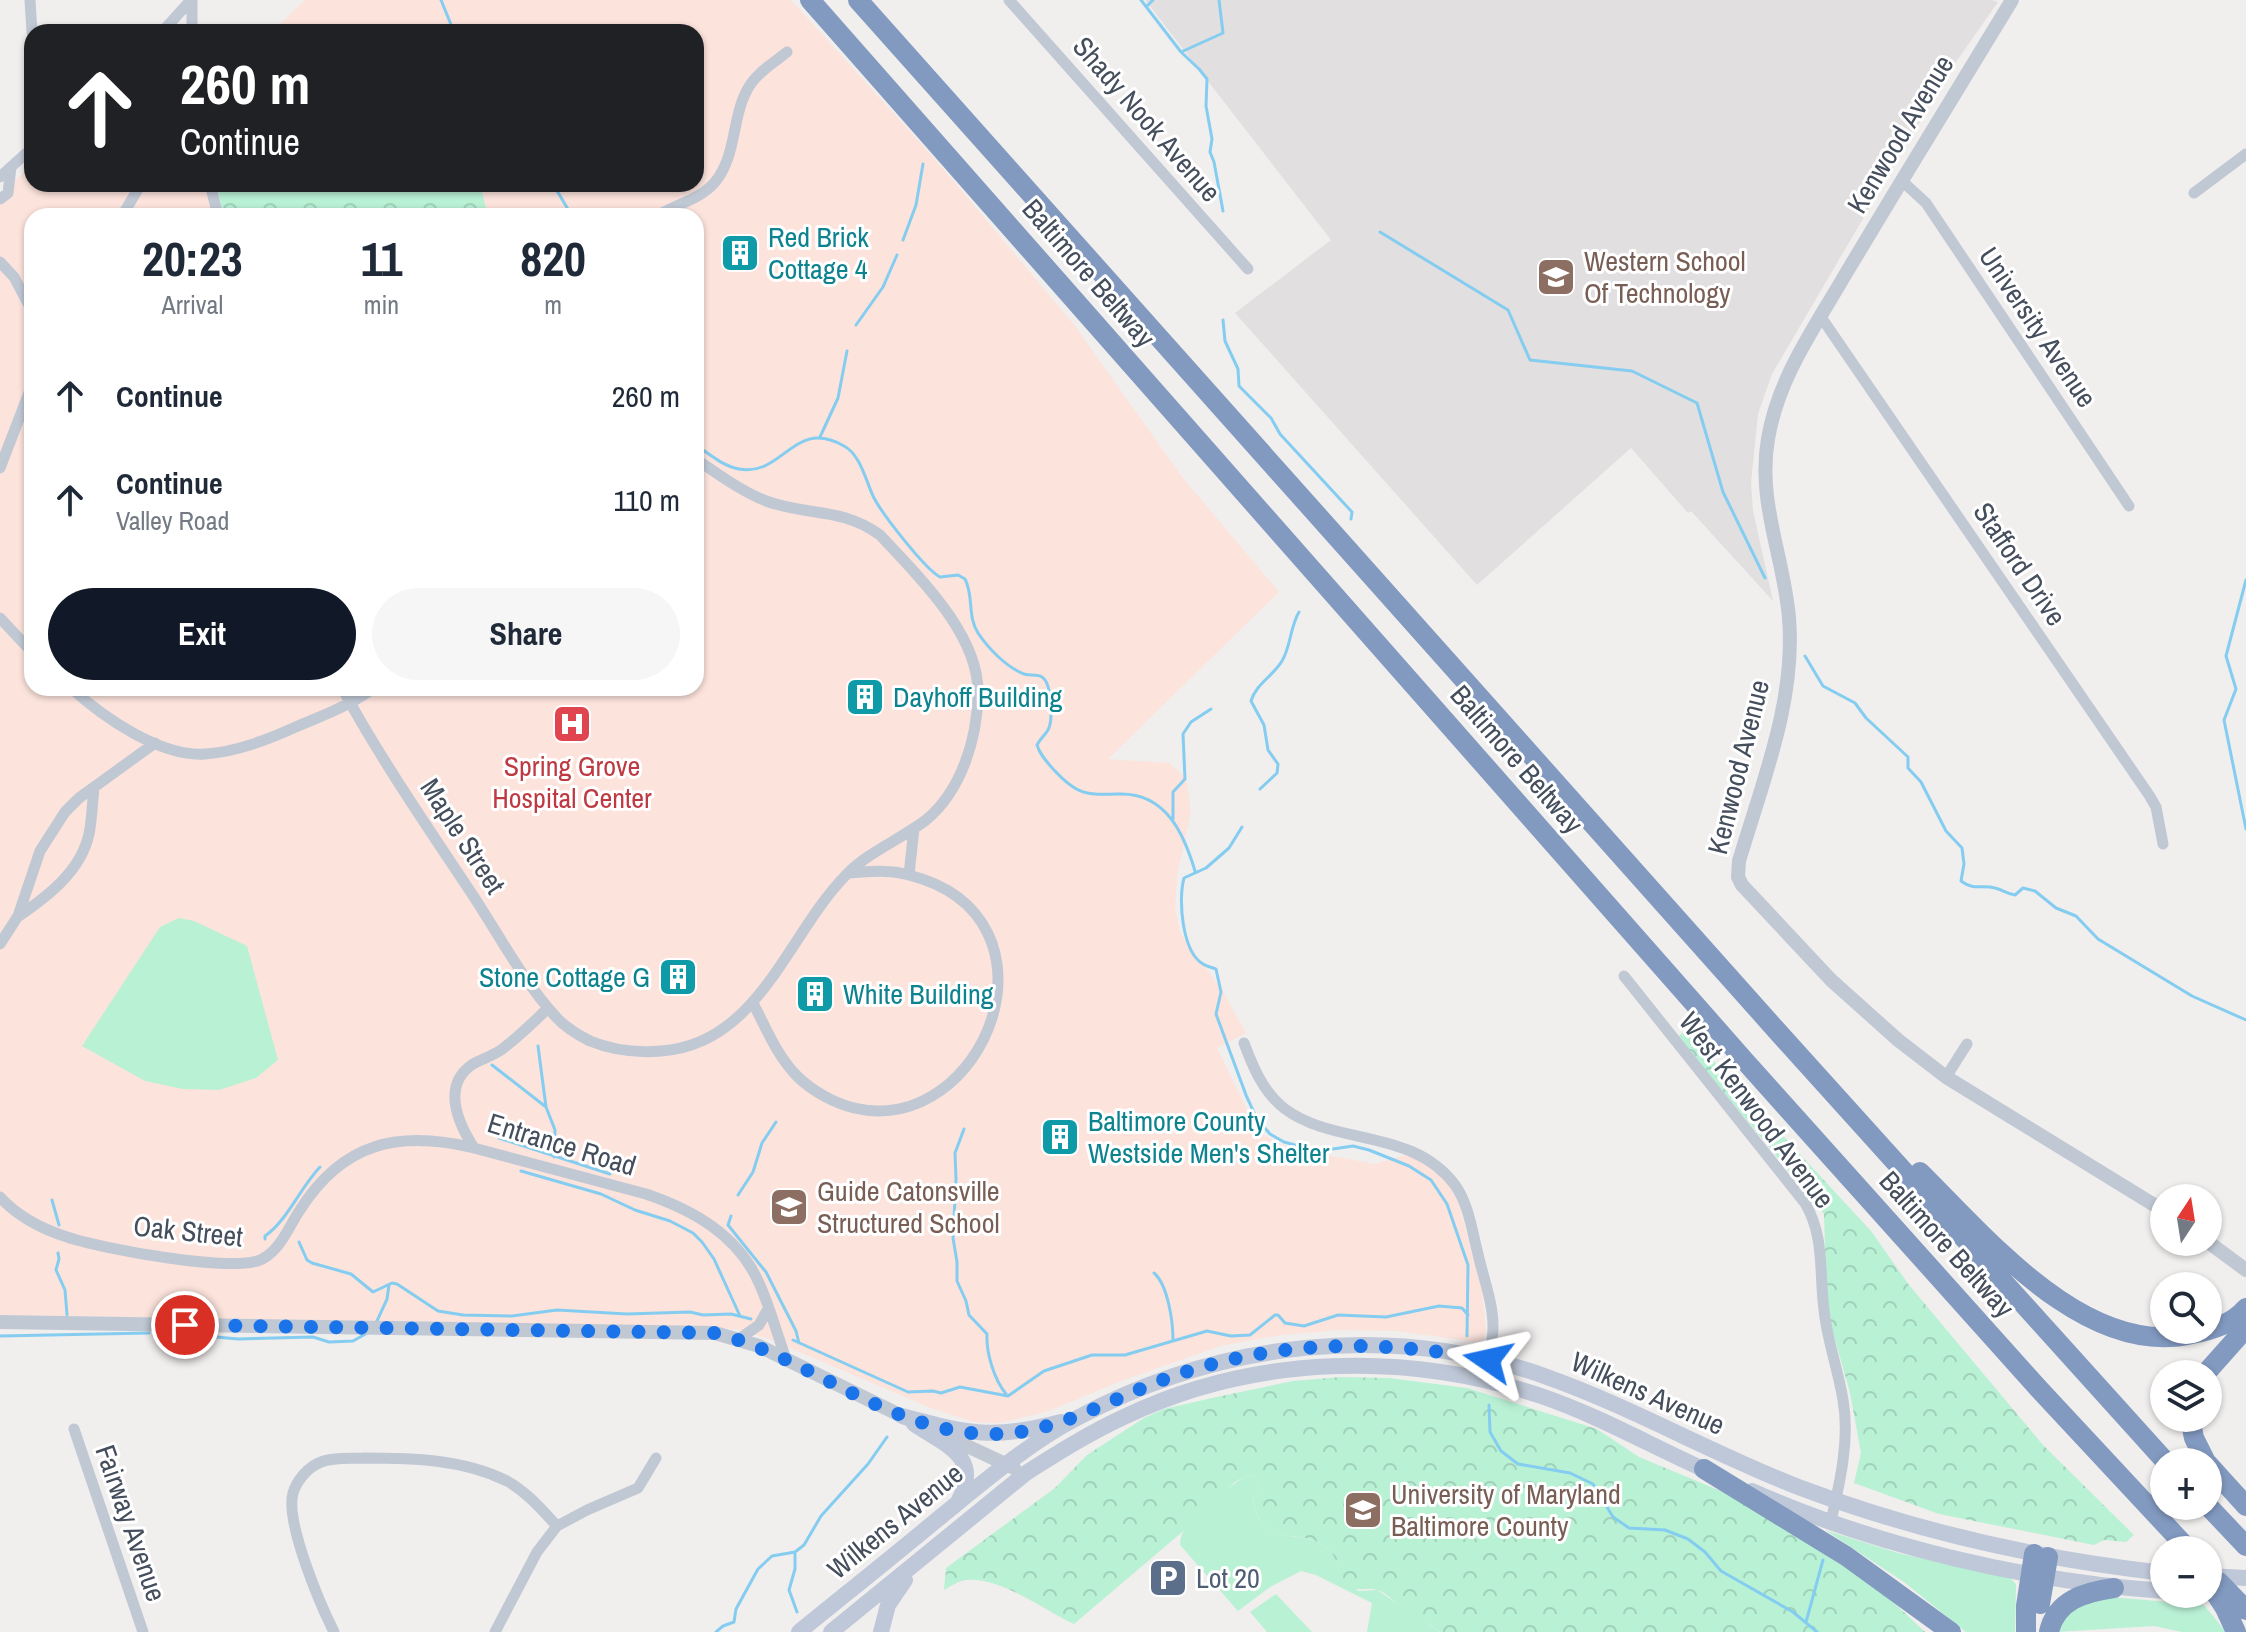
<!DOCTYPE html>
<meta charset="utf-8">
<style>
body{margin:0;font-family:"Archivo Narrow",sans-serif;background:#f6f6f7;color:#1f2937;height:100vh;display:flex;flex-direction:column;font-size:30px;white-space:nowrap}
*{box-sizing:border-box;margin:0}
p{font-size:26px;color:#747a83}
.icon{flex:none;width:44px;height:44px;fill:none;stroke:currentColor;stroke-width:2;stroke-linecap:round;stroke-linejoin:round}
.map{position:relative;flex:1;overflow:hidden}
.sheet{position:absolute;left:24px;top:208px;width:680px;height:488px;display:flex;flex-direction:column;background:#fff;border-radius:24px;box-shadow:0 2px 6px #0004}
.sheet>*{flex:none}
.banner{position:absolute;left:24px;top:24px;width:680px;height:168px;border-radius:24px;box-shadow:0 2px 6px #0004;background:#202124;color:#fff;overflow:hidden}
.needle{width:52px;rotate:12deg}
.controls{position:absolute;left:2150px;top:1184px;display:grid;gap:16px}
.controls a{display:grid;place-items:center;width:72px;height:72px;border-radius:50%;background:#fff;box-shadow:0 2px 6px #0004;font-size:40px}
.pin{position:absolute;display:grid;place-items:center;width:68px;height:68px;color:#fff;margin:-34px;border:4px solid #fff;border-radius:50%;box-shadow:0 2px 8px #0007}
.me{position:absolute;width:88px;margin:-44px;rotate:281deg;stroke-linejoin:round;filter:drop-shadow(0 0 6px #0008)}
.turn{display:flex;align-items:center;gap:28px;height:168px;padding:0 24px;font-size:36px}
.turn .icon{width:104px;height:104px;stroke-width:2.5}
.turn b{display:block;font-size:56px;line-height:68px}
.eta{display:flex;justify-content:space-evenly;align-items:center;height:136px;text-align:center}
.eta b{font-size:48px;font-weight:700;line-height:56px}
.button{display:flex;gap:16px;margin-top:auto;padding:16px 24px}
.button a{flex:1;height:92px;border-radius:48px;background:#111827;color:#fff;font-size:32px;font-weight:700;line-height:92px;text-align:center}
.button a+a{background:#f6f6f7;color:#1f2937}
ul{padding:0;list-style:none}
li{display:flex;align-items:center;gap:24px;height:104px;padding:0 24px}
li div{flex:1}
li b{display:block;font-size:30px}
li em{font-style:normal}
.map>svg:first-child{display:block}
</style>
<div class="map">
<svg width="2246" height="1632" viewBox="0 0 2246 1632">
<defs>
<pattern id="forest-crowns" width="20" height="18" patternUnits="userSpaceOnUse" patternTransform="scale(2)"><rect width="20" height="18" fill="#b9f1d5"/><path d="M2 6a3 3 0 1 1 6 0M12 15a3 3 0 1 1 6 0" fill="none" stroke="#a0d0b9"/></pattern>
</defs>
<rect width="100%" height="100%" fill="#f1eeee"/>
<path fill="#e2dfe0" d="M 1145,0 L 1992,0 L 1998,2 L 1949,72 L 1772,374 L 1758,414 L 1751,483 L 1753,511 L 1773,601 L 1691,511 L 1688,513 L 1631,448 L 1477,585 L 1235,313 L 1331,240 Z"/>
<path fill="#fce3dc" d="M 305,0 L 791,0 L 934,158 L 1075,326 L 1182,477 L 1279,592 L 1108,759 L 1169,763 L 1186,778 L 1191,811 L 1177,875 L 1175,908 L 1180,933 L 1222,990 L 1246,1033 L 1217,1048 L 1254,1124 L 1264,1135 L 1289,1148 L 1375,1164 L 1409,1154 L 1428,1165 L 1447,1183 L 1457,1200 L 1463,1220 L 1482,1291 L 1486,1330 L 1483,1340 L 1476,1342 L 1396,1331 L 1340,1330 L 1281,1335 L 1220,1346 L 1121,1381 L 1049,1411 L 999,1423 L 975,1422 L 933,1409 L 769,1339 L 741,1330 L 698,1326 L 0,1315 L 0,194 L 32,165 L 32,184 L 216,184 L 224,216 L 32,216 L 32,688 L 696,688 L 696,216 L 488,216 L 480,184 L 696,184 L 696,32 L 272,32 Z"/>
<path fill="#b9f1d5" d="M 179,918 L 194,921 L 247,946 L 278,1060 L 256,1078 L 219,1090 L 183,1089 L 145,1081 L 82,1046 L 160,927 Z
M 1247,1475 L 1257,1477 L 1259,1491 L 1252,1495 C 1260,1552 1297,1526 1326,1547 C 1336,1555 1336,1562 1341,1573 C 1344,1579 1353,1585 1358,1591 L 1377,1590 L 1440,1632 L 1367,1632 L 1372,1603 L 1316,1575 L 1301,1571 L 1270,1587 L 1238,1611 L 1180,1545 C 1180,1541 1181,1535 1183,1532 C 1190,1519 1233,1483 1247,1475 Z
M 1825,1530 L 1898,1553 L 2010,1578 L 2016,1584 L 2015,1632 L 1966,1632 L 1904,1582 Z
M 1276,1594 L 1312,1632 L 1267,1632 L 1250,1612 Z
M 2099,1596 L 2204,1605 L 2226,1632 L 2182,1632 L 2154,1626 L 2056,1632 L 2059,1619 Z"/>
<path fill="url(#forest-crowns)" d="M 216,184 L 480,184 L 488,216 L 224,216 Z
M 1685,1030 L 1871,1231 L 1909,1285 L 2043,1445 L 2134,1535 L 2126,1542 L 2104,1540 L 2094,1545 L 1939,1514 L 1854,1483 L 1861,1453 L 1850,1393 L 1827,1311 L 1824,1214 L 1678,1037 Z
M 1341,1377 L 1389,1378 L 1467,1388 L 1597,1429 L 1639,1457 L 1740,1499 L 1854,1573 L 1892,1601 L 1925,1632 L 1440,1632 C 1430,1624 1419,1619 1408,1612 C 1398,1606 1388,1593 1377,1590 C 1366,1586 1358,1594 1348,1584 C 1337,1573 1339,1557 1326,1547 C 1297,1525 1260,1553 1252,1494 L 1259,1491 L 1257,1477 L 1247,1475 L 1235,1482 L 1181,1533 L 1074,1624 C 1044,1610 1001,1577 967,1580 C 960,1580 951,1586 944,1590 L 946,1568 L 1055,1488 L 1087,1455 L 1144,1418 L 1164,1409 L 1212,1398 L 1293,1381 Z"/>
<g fill="none" stroke-linecap="round" stroke-linejoin="round">
<path stroke="#84cdf0" stroke-width="3" d="M 441,0 L 454,32
M 1141,0 L 1181,52 L 1199,69 L 1207,79 L 1206,106 L 1212,139 L 1210,152 L 1214,162 L 1223,211
M 1147,6 L 1153,0
M 1181,52 L 1223,33 L 1219,0
M 553,184 L 572,216
M 1380,232 L 1508,310 L 1530,360 L 1632,371 L 1697,403 L 1723,492 L 1765,578
M 903,240 L 916,205 L 923,164
M 1223,320 L 1225,341 L 1238,369 L 1239,386 L 1271,418 L 1280,434 L 1352,512 L 1351,519
M 856,325 L 883,287 L 897,255
M 820,437 L 838,398 L 847,351
M 696,445 C 709,454 723,466 739,469 C 784,477 793,417 844,446 C 861,455 866,482 874,498 C 883,515 925,569 940,577 L 958,575 L 965,579 C 974,596 967,616 978,633 C 988,648 1006,667 1024,674 C 1030,676 1037,674 1042,677 C 1052,683 1053,721 1048,730 C 1045,735 1040,739 1037,745 C 1040,755 1047,762 1054,770 C 1078,796 1087,795 1120,794 C 1166,793 1184,834 1195,871
M 2246,580 L 2226,656 L 2236,689 L 2224,720 L 2246,829
M 1805,656 L 1823,686 L 1855,703 L 1866,718 L 1908,757 L 1908,768 L 1921,782 L 1946,831 L 1962,848 L 1964,864 L 1961,881 C 1974,891 1982,884 1995,888 C 2003,890 2007,894 2015,895 L 2023,888 L 2035,891 L 2056,908 L 2076,916 L 2098,939 L 2192,996 L 2246,1020
M 1260,789 L 1277,773 L 1278,764 L 1268,750 L 1264,725 L 1251,701 C 1256,684 1273,676 1282,661 C 1291,646 1290,627 1299,612
M 1173,819 L 1173,792 L 1185,779 L 1183,734 L 1191,722 L 1211,709
M 1242,827 L 1229,848 L 1206,868 L 1184,878 C 1178,899 1182,952 1203,964 C 1207,967 1212,967 1216,969 L 1221,992 L 1216,1014 L 1246,1095 L 1257,1119 L 1270,1134 L 1284,1142 L 1309,1149 L 1333,1149 L 1353,1146 L 1369,1150 L 1409,1166 L 1431,1180 L 1447,1204 L 1468,1265 L 1467,1336
M 538,1046 L 546,1107 L 555,1130 L 554,1157
M 492,1065 L 546,1107
M 964,1129 L 955,1153 L 956,1179 L 953,1238 L 957,1262 L 957,1281 L 966,1301 L 969,1315 L 987,1334 C 986,1353 994,1379 1006,1394
M 499,1138 L 610,1174
M 521,1171 L 601,1194 L 635,1210 L 670,1221 L 693,1233 L 702,1242 L 714,1259 L 740,1316
M 738,1195 L 753,1172 L 762,1143 L 776,1122
M 52,1200 L 59,1225
M 731,1216 L 728,1225 L 766,1272 L 796,1331 L 799,1343
M 265,1239 L 265,1236 C 287,1221 300,1188 320,1167
M 299,1242 L 307,1260 L 312,1263 L 351,1274 L 373,1292 L 392,1283 L 397,1284 L 438,1311 L 463,1315 L 512,1316 L 557,1310 L 627,1314 L 690,1312 L 703,1315 L 731,1314 L 751,1319
M 58,1253 L 59,1259 L 56,1270 L 65,1290 L 67,1315
M 1154,1273 C 1168,1285 1173,1322 1173,1340
M 376,1323 L 387,1299 L 389,1285
M 184,1334 L 238,1339 L 313,1337 L 329,1342 L 353,1341 L 369,1332
M 0,1336 L 149,1333
M 793,1340 L 908,1392 L 933,1391 L 941,1393 L 960,1387 L 1008,1396 L 1044,1371 L 1092,1355 L 1125,1355 L 1207,1331 L 1231,1336 L 1250,1335 L 1275,1315 L 1278,1315 L 1285,1323 L 1304,1326 L 1338,1315 L 1386,1317 L 1439,1306 L 1462,1308 L 1468,1315
M 1489,1405 L 1490,1432 L 1501,1451 L 1518,1464 L 1570,1473 L 1593,1484 L 1613,1517 L 1629,1528 L 1665,1530 L 1688,1539 L 1705,1552 L 1721,1571 L 1793,1612 L 1817,1632
M 795,1554 L 795,1569 L 789,1590 L 797,1612
M 1806,1622 L 1823,1560
M 716,1632 L 723,1626 L 734,1622 L 736,1609 L 758,1569 L 772,1556 L 795,1552 L 804,1545 L 821,1516 L 868,1464 L 887,1437"/>
<path stroke="#c0c8d4" stroke-width="11" d="M 30,0 L 32,32
M 192,0 L 192,32
M 1009,0 L 1248,269
M 162,32 L 191,0
M 0,177 L 32,148
M 1901,180 L 1926,203 L 2129,506
M 210,184 L 218,216
M 2194,193 L 2246,154
M 0,199 L 8,193 L 11,167
M 122,216 L 141,184
M 657,216 C 675,204 700,200 715,182 C 738,154 731,114 750,85 C 759,71 775,62 787,52
M 0,262 L 14,277 L 32,311
M 1821,317 L 2149,795 L 2156,807 L 2163,844
M 0,468 L 32,385
M 0,618 L 32,652
M 71,688 C 103,717 160,757 205,754 C 237,752 269,739 298,726 C 325,715 350,705 374,688
M 342,688 C 381,760 429,829 474,897 C 500,937 524,982 556,1017 C 565,1027 578,1035 590,1041 C 612,1050 637,1053 661,1051 C 759,1044 787,935 846,875 C 868,852 901,839 926,820 C 961,791 977,740 978,695 C 980,635 918,576 880,535 C 842,507 806,516 766,501 C 741,491 718,474 696,459
M 909,875 L 914,828
M 19,916 C 48,896 81,871 89,834 C 92,820 92,804 94,789
M 0,944 L 18,916 L 40,851 L 65,812 L 79,798 L 155,743
M 1624,976 L 1805,1203 C 1825,1237 1819,1272 1824,1310 C 1827,1340 1838,1369 1843,1400 C 1850,1439 1840,1482 1831,1521
M 753,1003 C 766,1028 777,1056 797,1076 C 812,1091 834,1103 854,1108 C 984,1139 1073,917 909,875 C 889,869 868,872 848,873
M 548,1008 C 533,1023 518,1037 501,1050 C 492,1056 482,1059 473,1064 C 441,1085 458,1123 474,1148 L 646,1194 C 693,1210 738,1235 759,1283 C 770,1307 777,1334 786,1359
M 1244,1043 C 1253,1067 1263,1092 1285,1109 C 1335,1146 1413,1128 1455,1185 C 1469,1205 1472,1231 1478,1254 C 1483,1277 1493,1302 1493,1326 C 1493,1344 1488,1362 1484,1380
M 1946,1077 L 1967,1044
M 0,1197 C 18,1217 42,1229 67,1237 C 99,1248 240,1275 264,1258 C 282,1247 289,1226 300,1210 C 343,1142 399,1130 474,1148
M 739,1339 L 759,1325 L 768,1309
M 74,1429 L 143,1632
M 334,1632 C 320,1604 285,1522 293,1493 C 297,1480 308,1467 321,1462 C 334,1457 350,1459 364,1458 C 412,1458 463,1459 507,1481 C 527,1492 542,1510 557,1526
M 495,1632 L 537,1552 L 557,1526 L 587,1510 L 638,1488 L 656,1458"/>
<path stroke="#c0c8d4" stroke-width="14" d="M 2012,0 C 1956,92 1900,183 1845,275 C 1815,327 1778,378 1768,439 C 1757,502 1784,557 1789,618 C 1796,701 1762,783 1739,861 L 1738,877 L 1742,885 L 1831,980 L 1898,1040 L 1946,1077 L 2164,1211
M 2208,1242 L 2246,1270
M 0,1322 L 715,1333 L 759,1346 L 912,1421
M 935,1431 L 1014,1468"/>
<path stroke="#bfc8d8" stroke-width="16" d="M 902,1416 C 969,1434 993,1440 1061,1422
M 914,1424 C 945,1445 982,1456 959,1500
M 1752,1491 C 1876,1546 2028,1582 2164,1591
M 2208,1576 L 2246,1578
M 799,1632 C 847,1593 896,1554 944,1514 C 986,1480 1029,1443 1077,1418 C 1220,1341 1393,1321 1547,1377 C 1634,1408 1715,1455 1801,1488 C 1918,1532 2039,1559 2164,1573
M 831,1632 L 1026,1473 C 1059,1452 1091,1432 1126,1416 C 1254,1355 1407,1351 1541,1396 C 1600,1416 1655,1448 1712,1473
M 881,1632 L 888,1605 L 905,1580"/>
<path stroke="#8299c0" stroke-width="20" d="M 810,0 L 1744,1060 L 2039,1389 L 2189,1550
M 858,0 L 1778,1032 L 2166,1462
M 1920,1172 C 1986,1237 2086,1359 2192,1334 C 2212,1330 2232,1324 2246,1308
M 2205,1374 L 2246,1328
M 2190,1418 L 2194,1438 L 2206,1462
M 2208,1464 L 2246,1506
M 1704,1469 L 1846,1556 L 1951,1632
M 2208,1506 L 2246,1546
M 2208,1582 L 2225,1608 L 2236,1632
M 2219,1582 L 2246,1610
M 2040,1604 L 2048,1557
M 2026,1632 L 2026,1606 L 2034,1554
M 2049,1632 C 2056,1600 2085,1592 2114,1588"/>
</g>
<g fill="none" stroke-linecap="round" stroke-linejoin="round">
<path stroke="#1a73e8" stroke-width="14" stroke-dasharray="0 25.2" d="M 185,1325 L 715,1333 C 810,1357 892,1435 993,1434 C 1054,1434 1105,1402 1160,1381 C 1268,1340 1376,1338 1488,1360"/>
</g>
<defs>
<symbol id="building-square" viewBox="-11 -11 22 22"><rect x="-9" y="-9" width="18" height="18" rx="4" fill="#0f9aa8" stroke="#fff"/><path d="M-4-6H4V6H1V3H-1V6H-4ZM-2.5-4.3h1.7v1.8h-1.7ZM.8-4.3h1.7v1.8H.8ZM-2.5-1h1.7V.8h-1.7ZM.8-1h1.7V.8H.8Z" fill="#fff"/></symbol>
<symbol id="school-square" viewBox="-11 -11 22 22"><rect x="-9" y="-9" width="18" height="18" rx="4" fill="#8d6e63" stroke="#fff"/><path d="M0-5L7-2L0 1L-7-2ZM-4 1L0 2.5L4 1V4Q0 6-4 4Z" fill="#fff"/></symbol>
<symbol id="hospital-square" viewBox="-11 -11 22 22"><rect x="-9" y="-9" width="18" height="18" rx="4" fill="#e0444e" stroke="#fff"/><path d="M-5-5h3v3.5h4V-5h3V5h-3V1.5h-4V5h-3Z" fill="#fff"/></symbol>
<symbol id="university-square" viewBox="-11 -11 22 22"><rect x="-9" y="-9" width="18" height="18" rx="4" fill="#8d6e63" stroke="#fff"/><path d="M0-5L7-2L0 1L-7-2ZM-4 1L0 2.5L4 1V4Q0 6-4 4Z" fill="#fff"/></symbol>
<symbol id="parking-square" viewBox="-11 -11 22 22"><rect x="-9" y="-9" width="18" height="18" rx="4" fill="#5c6f8a" stroke="#fff"/><path d="M-3.5-5.5H1a3.5 3.5 0 0 1 0 7H-1V5.5H-3.5ZM-1-3.4V-.6H.8a1.4 1.4 0 0 0 0-2.8Z" fill="#fff"/></symbol>
</defs>
<g fill-rule="evenodd">
<use href="#building-square" x="718" y="231" width="44" height="44"/>
<use href="#school-square" x="1534" y="255" width="44" height="44"/>
<use href="#building-square" x="843" y="675" width="44" height="44"/>
<use href="#hospital-square" x="550" y="702" width="44" height="44"/>
<use href="#building-square" x="656" y="955" width="44" height="44"/>
<use href="#building-square" x="793" y="972" width="44" height="44"/>
<use href="#building-square" x="1038" y="1115" width="44" height="44"/>
<use href="#school-square" x="767" y="1185" width="44" height="44"/>
<use href="#university-square" x="1341" y="1488" width="44" height="44"/>
<use href="#parking-square" x="1146" y="1556" width="44" height="44"/>
</g>
<g text-anchor="middle" dominant-baseline="central" stroke-width="6" stroke-linejoin="round" paint-order="stroke">
<g font-size="28" fill="#454e5c" stroke="#fff">
<text transform="translate(1147 119) rotate(49)">Shady Nook Avenue</text>
<text transform="translate(1900 134) rotate(-59)">Kenwood Avenue</text>
<text transform="translate(1089 273) rotate(49)">Baltimore Beltway</text>
<text transform="translate(2038 327) rotate(56)">University Avenue</text>
<text transform="translate(2020 564) rotate(56)">Stafford Drive</text>
<text transform="translate(1517 759) rotate(49)">Baltimore Beltway</text>
<text transform="translate(1738 767) rotate(-76)">Kenwood Avenue</text>
<text transform="translate(463 836) rotate(57)">Maple Street</text>
<text transform="translate(1757 1110) rotate(53)">West Kenwood Avenue</text>
<text transform="translate(562 1144) rotate(17)">Entrance Road</text>
<text transform="translate(188 1231) rotate(6)">Oak Street</text>
<text transform="translate(1947 1244) rotate(48)">Baltimore Beltway</text>
<text transform="translate(1648 1393) rotate(24)">Wilkens Avenue</text>
<text transform="translate(895 1521) rotate(-39)">Wilkens Avenue</text>
<text transform="translate(131 1523) rotate(71)">Fairway Avenue</text>
</g>
<g font-size="28" fill="#0d838f" stroke="#fff" text-anchor="start">
<text x="768" y="237">Red Brick<tspan x="768" dy="32">Cottage 4</tspan></text>
<text x="893" y="697">Dayhoff Building</text>
<text x="650" y="977" text-anchor="end">Stone Cottage G</text>
<text x="843" y="994">White Building</text>
<text x="1088" y="1121">Baltimore County<tspan x="1088" dy="32">Westside Men's Shelter</tspan></text>
</g>
<g font-size="28" fill="#785e54" stroke="#fff" text-anchor="start">
<text x="1584" y="261">Western School<tspan x="1584" dy="32">Of Technology</tspan></text>
<text x="817" y="1191">Guide Catonsville<tspan x="817" dy="32">Structured School</tspan></text>
<text x="1391" y="1494">University of Maryland<tspan x="1391" dy="32">Baltimore County</tspan></text>
</g>
<g font-size="28" fill="#be3a42" stroke="#fff">
<text x="572" y="766">Spring Grove<tspan x="572" dy="32">Hospital Center</tspan></text>
</g>
<g font-size="28" fill="#4e5e75" stroke="#fff" text-anchor="start">
<text x="1196" y="1578">Lot 20</text>
</g>
</g>
</svg>
<div class="controls">
<a><svg class="needle" viewBox="-14 -14 28 28"><path d="M0-13l5 13h-10z" fill="#e53935"/><path d="M0 13l5-13h-10z" fill="#747a83"/></svg></a>
<a><svg class="icon" aria-label="search" viewBox="0 0 24 24"><circle cx="10" cy="10" r="6"/><path d="M15 15l6 6"/></svg></a>
<a><svg class="icon" aria-label="layers" viewBox="0 0 24 24"><path d="M12 4l9 5-9 5-9-5zM3 14l9 5 9-5"/></svg></a>
<a>+</a>
<a>−</a>
</div>
<div class="pin" style="left:185px;top:1325px;background:#d93025"><svg class="icon" aria-label="arrive" viewBox="0 0 24 24"><path d="M6 21V4h12l-3 4 3 4H6"/></svg></div>
<svg class="me" style="left:1488px;top:1360px" viewBox="-20 -20 40 40"><path d="M0-17L14 15 0 8-14 15z" fill="#1a73e8" stroke="#fff" stroke-width="4"/></svg>
<div class="banner">
<div class="turn"><svg class="icon" aria-label="ahead" viewBox="0 0 24 24"><path d="M12 20V5M6 11l6-6 6 6"/></svg><div><b>260 m</b>Continue</div></div>
</div>
<section class="sheet">
<div class="eta">
<div><b>20:23</b><p>Arrival</p></div>
<div><b>11</b><p>min</p></div>
<div><b>820</b><p>m</p></div>
</div>
<ul>
<li><svg class="icon" aria-label="ahead" viewBox="0 0 24 24"><path d="M12 20V5M6 11l6-6 6 6"/></svg><div><b>Continue</b></div><em>260 m</em></li>
<li><svg class="icon" aria-label="ahead" viewBox="0 0 24 24"><path d="M12 20V5M6 11l6-6 6 6"/></svg><div><b>Continue</b><p>Valley Road</p></div><em>110 m</em></li>
</ul>
<div class="button"><a>Exit</a><a>Share</a></div>
</section>
</div>
